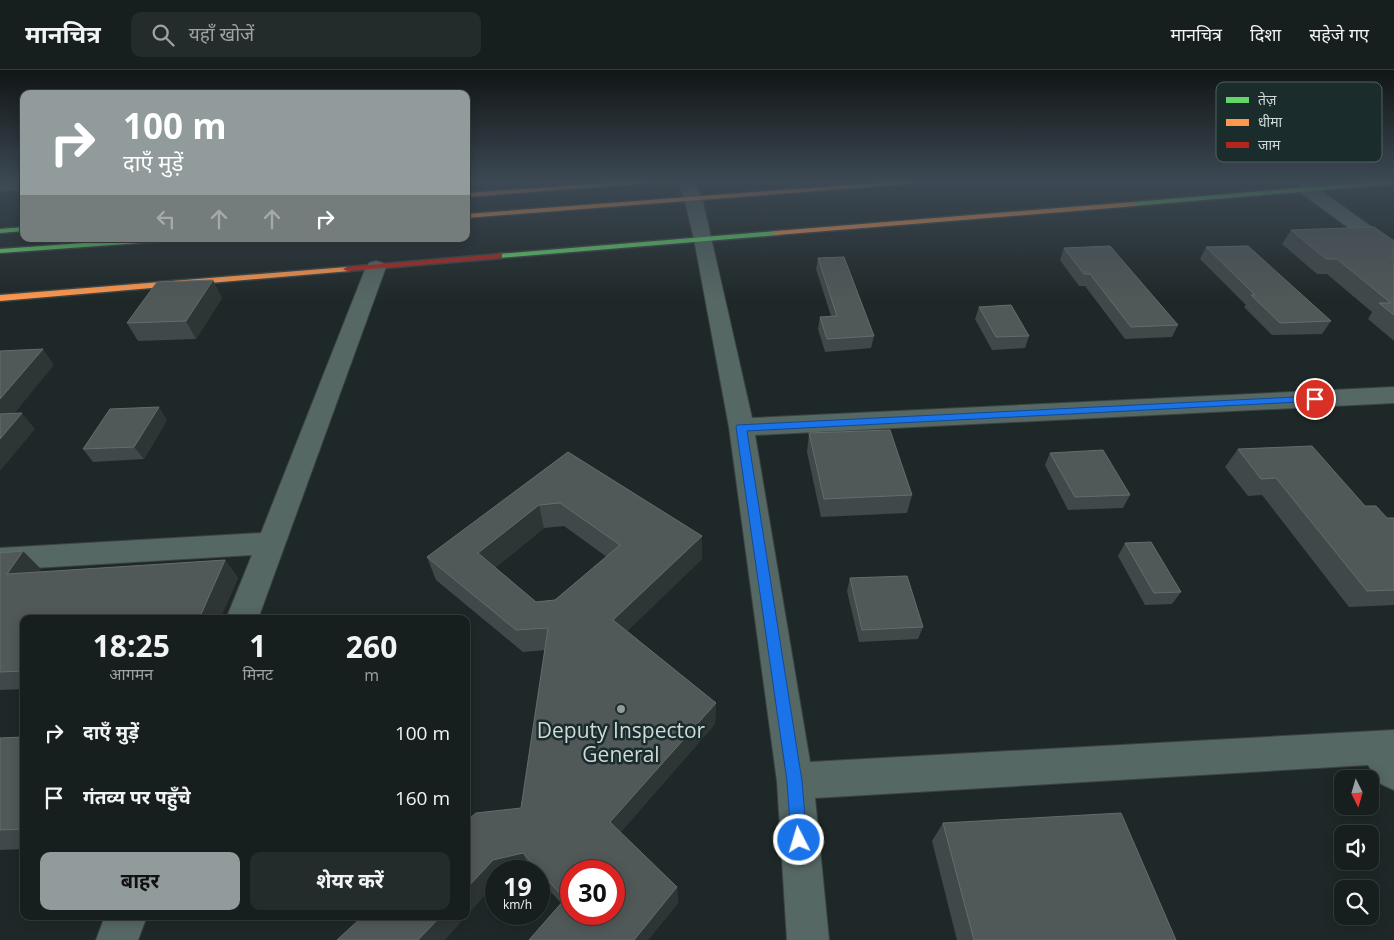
<!DOCTYPE html>
<html lang="hi">
<meta charset="utf-8">
<style>
body{margin:0;font-family:"Open Sans","Noto Sans Devanagari",sans-serif;background:#242b2b;color:#f1f3f6;height:100vh;display:flex;flex-direction:column;font-size:19px;white-space:nowrap}
*{box-sizing:border-box;margin:0}
p{font-size:16px;color:#9ea2a4}
.icon{flex:none;width:28px;height:28px;fill:none;stroke:currentColor;stroke-width:2;stroke-linecap:round;stroke-linejoin:round}
.map{position:relative;flex:1;overflow:hidden}
.sheet{position:absolute;left:20px;top:545px;width:450px;height:305px;display:flex;flex-direction:column;background:#171e1e;border-radius:10px;box-shadow:0 2px 12px #0003,0 0 0 1px #363c3c}
.sheet>*{flex:none}
.banner{position:absolute;left:20px;top:20px;width:450px;height:152px;border-radius:10px;box-shadow:0 2px 12px #0003,0 0 0 1px #363c3c;background:#919b9b;color:#fff;overflow:hidden}
.needle{width:32px;rotate:175deg}
.controls{position:absolute;left:1334px;top:700px;display:grid;gap:10px}
.controls a{display:grid;place-items:center;width:45px;height:45px;border-radius:10px;background:#171e1e;box-shadow:0 2px 12px #0003,0 0 0 1px #363c3c;font-size:25px}
.speed{position:absolute;left:485px;top:790px;display:flex;gap:10px;font-size:25px;font-weight:700;text-align:center}
.speed>*{display:grid;place-content:center;width:65px;height:65px;border-radius:50%;background:#171e1e;box-shadow:0 2px 12px #0003,0 0 0 1px #363c3c;line-height:1}
.speed small{font-size:12px;font-weight:400}
.speed .limit{border:8px solid #d22;background:#fff;color:#111}
.pin{position:absolute;display:grid;place-items:center;width:42px;height:42px;color:#fff;margin:-21px;border:2px solid #fff;border-radius:50%;box-shadow:0 1px 5px #0007}
.me{position:absolute;width:55px;margin:-28px;rotate:355deg;stroke-linejoin:round;filter:drop-shadow(0 0 4px #0008)}
.turn{display:flex;align-items:center;gap:18px;height:105px;padding:0 20px;font-size:22px}
.turn .icon{width:65px;height:65px;stroke-width:2.5}
.turn b{display:block;font-size:35px;line-height:42px}
.lanes{display:flex;align-items:center;height:48px;padding:0 20px;background:#0003;justify-content:center;gap:25px;direction:ltr}
.lanes .off{opacity:.35}
.eta{display:flex;justify-content:space-evenly;align-items:center;height:85px;text-align:center}
.eta b{font-size:30px;font-weight:700;line-height:35px}
.action{display:flex;gap:10px;margin-top:auto;padding:10px 20px}
.action a{flex:1;height:58px;border-radius:10px;background:#919b9b;color:#111;font-size:20px;font-weight:700;line-height:58px;text-align:center}
.action a+a{background:#242b2b;color:#f1f3f6}
ul{padding:0;list-style:none}
li{display:flex;align-items:center;gap:15px;height:65px;padding:0 20px}
li div{flex:1}
li b{display:block;font-size:19px}
li em{font-style:normal}
header{display:flex;align-items:center;gap:30px;box-sizing:border-box;height:70px;padding:0 25px;background:#171e1e;border-bottom:1px solid #363c3c}
header strong{font-size:24px}
nav{display:flex;gap:28px;margin-inline-start:auto;font-size:18px}
.search{width:350px;height:45px;background:#242b2b;display:flex;align-items:center;gap:12px;box-sizing:border-box;padding:0 18px;border-radius:10px;color:#9ea2a4;font-size:19px}
.map>svg:first-child{display:block}
</style>
<header>
<strong>मानचित्र</strong>
<div class="search"><svg class="icon" aria-label="search" viewBox="0 0 24 24"><circle cx="10" cy="10" r="6"/><path d="M15 15l6 6"/></svg>यहाँ खोजें</div>
<nav><a>मानचित्र</a><a>दिशा</a><a>सहेजे गए</a></nav>
</header>
<div class="map">
<svg width="1394" height="870" viewBox="0 0 1394 870">
<rect width="100%" height="100%" fill="#1f2828"/>
<g fill="none" stroke-linecap="round" stroke-linejoin="round">
<defs>
<path id="street" d="M 24,110 L 24,120 L 0,121 L 0,111 Z
M 678,110 L 694,110 L 702,128 L 752,348 L 1394,317 L 1394,333 L 755,365 L 810,692 L 1394,660 L 1394,720 L 1381,714 L 1368,695 L 815,728 L 829,870 L 787,870 L 777,711 L 729,357 L 694,169 L 684,128 Z
M 1307,114 L 1313,115 L 1394,173 L 1394,188 L 1387,186 L 1301,123 L 1299,119 L 1301,115 Z
M 376,191 L 383,193 L 386,197 L 258,549 L 226,549 L 252,485 L 0,500 L 0,478 L 261,463 L 366,197 L 369,193 Z
M 105,846 L 147,846 L 138,870 L 96,870 Z"/>
<path id="fast" d="M 1394,110 L 1394,114 L 1133,136 L 1129,134 L 1133,132 Z
M 24,157 L 24,161 L 0,163 L 0,159 Z
M 776,161 L 779,161 L 779,165 L 499,188 L 495,186 L 499,184 Z
M 139,169 L 172,169 L 168,171 L 0,183 L 0,179 Z"/>
<path id="slow" d="M 643,110 L 668,110 L 665,112 L 466,127 L 466,123 Z
M 911,110 L 936,110 L 933,112 L 466,148 L 466,144 Z
M 1133,132 L 1137,134 L 1136,136 L 776,165 L 772,163 L 776,161 Z
M 347,197 L 350,197 L 350,201 L 0,231 L 0,225 Z"/>
<path id="jam" d="M 499,184 L 502,184 L 502,188 L 347,201 L 343,199 L 347,197 Z"/>
</defs>
<use href="#street" stroke="#3c4343" stroke-width="2"/>
<use href="#fast" stroke="#3c4343" stroke-width="3"/>
<use href="#slow" stroke="#3c4343" stroke-width="3"/>
<use href="#jam" stroke="#3c4343" stroke-width="3"/>
<use href="#street" fill="#566864" fill-rule="evenodd"/>
<use href="#fast" fill="#63d668" fill-rule="evenodd"/>
<use href="#slow" fill="#ff974d" fill-rule="evenodd"/>
<use href="#jam" fill="#b3261e" fill-rule="evenodd"/>
</g>
<path fill="#414849" fill-rule="evenodd" d="M 1291,160 L 1393,170 L 1394,169 L 1394,271 L 1368,249 L 1372,242 L 1327,204 L 1317,204 L 1282,174 Z
M 1206,177 L 1331,251 L 1322,264 L 1272,265 L 1244,237 L 1246,235 L 1200,189 Z
M 1064,178 L 1178,255 L 1172,267 L 1125,269 L 1085,216 L 1079,216 L 1060,190 Z
M 818,188 L 874,266 L 871,278 L 825,282 L 818,259 L 820,247 L 831,246 L 816,199 Z
M 222,228 L 196,269 L 138,271 L 127,253 Z
M 979,237 L 1029,266 L 1025,278 L 992,280 L 975,249 Z
M 167,350 L 144,389 L 93,392 L 83,379 Z
M 809,363 L 912,425 L 907,443 L 821,447 L 807,382 Z
M 1238,379 L 1365,436 L 1387,448 L 1394,448 L 1394,535 L 1349,537 L 1262,425 L 1248,426 L 1225,397 Z
M 568,382 L 702,466 L 702,489 L 627,561 L 716,633 L 715,654 L 620,763 L 677,817 L 678,833 L 648,870 L 529,870 L 561,833 L 539,809 L 539,801 L 532,801 L 531,800 L 496,801 L 521,738 L 545,580 L 523,582 L 436,510 L 427,487 ZM 564,456 L 607,487 L 555,530 L 536,532 L 495,498 L 544,458 Z
M 1050,383 L 1130,425 L 1123,438 L 1068,440 L 1045,395 Z
M 1125,473 L 1181,522 L 1172,534 L 1145,535 L 1118,486 Z
M 0,483 L 41,499 L 39,502 L 225,490 L 238,508 L 220,549 L 24,549 L 24,619 L 0,620 Z
M 850,508 L 923,557 L 918,569 L 859,572 L 847,521 Z
M 24,667 L 24,779 L 0,780 L 0,668 Z
M 943,753 L 1176,870 L 957,870 L 932,771 Z"/>
<path fill="#2d3535" d="M 213,210 L 222,228 L 196,269 L 186,251 Z
M 43,279 L 54,295 L 1,360 L 0,359 L 0,329 Z
M 159,337 L 167,350 L 144,389 L 134,377 Z
M 22,343 L 35,359 L 0,401 L 0,369 Z
M 539,435 L 544,458 L 485,506 L 478,483 Z
M 702,466 L 702,489 L 616,572 L 613,550 Z
M 23,481 L 41,499 L 26,522 L 7,504 Z
M 225,490 L 238,508 L 220,549 L 199,549 Z
M 716,633 L 715,654 L 614,770 L 610,752 Z
M 523,783 L 531,800 L 525,801 L 496,801 L 496,813 L 445,870 L 418,870 L 441,846 L 466,846 L 466,819 L 493,790 Z
M 677,817 L 678,833 L 648,870 L 634,870 Z"/>
<path fill="#505858" stroke="#646c6c" fill-rule="evenodd" d="M 1374,157 L 1394,171 L 1394,186 L 1391,186 L 1394,189 L 1394,245 L 1379,233 L 1391,233 L 1337,189 L 1326,189 L 1291,160 Z
M 1110,176 L 1178,255 L 1131,257 L 1090,204 L 1084,204 L 1064,178 Z
M 1248,176 L 1331,251 L 1280,253 L 1251,225 L 1255,225 L 1206,177 Z
M 844,187 L 874,266 L 827,269 L 820,247 L 837,246 L 818,188 Z
M 213,210 L 186,251 L 127,253 L 157,212 Z
M 1011,235 L 1029,266 L 996,267 L 979,237 Z
M 43,279 L 0,329 L 0,281 Z
M 159,337 L 134,377 L 83,379 L 110,339 Z
M 22,343 L 0,369 L 0,344 Z
M 890,360 L 912,425 L 824,429 L 809,363 Z
M 1312,376 L 1365,436 L 1376,436 L 1387,448 L 1394,448 L 1394,520 L 1367,521 L 1276,408 L 1261,409 L 1238,379 Z
M 1103,380 L 1130,425 L 1075,427 L 1050,383 Z
M 568,382 L 702,466 L 613,550 L 716,633 L 610,752 L 677,817 L 634,870 L 529,870 L 565,829 L 523,783 L 493,790 L 466,819 L 466,751 L 476,743 L 521,738 L 548,558 L 516,560 L 427,487 ZM 560,433 L 620,475 L 555,530 L 536,532 L 478,483 L 539,435 ZM 571,801 L 614,801 L 614,844 L 571,844 Z
M 1151,472 L 1181,522 L 1154,523 L 1125,473 Z
M 23,481 L 7,504 L 225,490 L 199,549 L 24,549 L 24,601 L 0,602 L 0,483 Z
M 907,506 L 923,557 L 862,560 L 850,508 Z
M 24,667 L 24,759 L 0,760 L 0,668 Z
M 1121,743 L 1176,870 L 974,870 L 943,753 Z
M 363,846 L 441,846 L 418,870 L 337,870 Z"/>
<linearGradient id="sky" x2="0" y2="1"><stop stop-color="#111616"/><stop offset="0.48" stop-color="#3c4853"/><stop offset="1" stop-color="#3c4853" stop-opacity="0"/></linearGradient>
<rect width="1394" height="231" fill="url(#sky)"/>
<path fill="#1a73e8" stroke="#114b97" d="M 1315,326 L 1318,327 L 1318,331 L 747,361 L 802,711 L 807,770 L 805,776 L 799,778 L 794,776 L 791,770 L 787,711 L 736,357 L 737,355 Z"/>
<circle fill="#919b9b" stroke="#1b2c2c" stroke-width="2" cx="621" cy="639" r="5"/>
<g text-anchor="middle" dominant-baseline="central" stroke-width="5" stroke-linejoin="round" paint-order="stroke">
<g font-size="21" fill="#ced9d9" stroke="#1b2c2c">
<text x="621" y="660">Deputy Inspector<tspan x="621" dy="24">General</tspan></text>
</g>
</g>
<rect x="1216" y="12" width="166" height="80" rx="8" fill="#1b2c2c" stroke="#516060" stroke-width="1"/>
<rect x="1226" y="27" width="23" height="6" fill="#63d668"/>
<rect x="1226" y="49" width="23" height="7" fill="#ff974d"/>
<rect x="1226" y="72" width="23" height="6" fill="#b3261e"/>
<g font-size="14" fill="#ced9d9">
<text x="1258" y="35">तेज़</text>
<text x="1258" y="57">धीमा</text>
<text x="1258" y="80">जाम</text>
</g>
</svg>
<div class="controls">
<a><svg class="needle" viewBox="-14 -14 28 28"><path d="M0-13l5 13h-10z" fill="#e53935"/><path d="M0 13l5-13h-10z" fill="#9ea2a4"/></svg></a>
<a><svg class="icon" aria-label="sound" viewBox="0 0 24 24"><path d="M4 9h4l5-4v14l-5-4H4zM17 9q2 3 0 6"/></svg></a>
<a><svg class="icon" aria-label="search" viewBox="0 0 24 24"><circle cx="10" cy="10" r="6"/><path d="M15 15l6 6"/></svg></a>
</div>
<div class="speed"><div>19<small>km/h</small></div><div class="limit">30</div></div>
<div class="pin" style="left:1315px;top:329px;background:#d93025"><svg class="icon" aria-label="arrive" viewBox="0 0 24 24"><path d="M6 21V4h12l-3 4 3 4H6"/></svg></div>
<svg class="me" style="left:799px;top:770px" viewBox="-20 -20 40 40"><circle r="17" fill="#1a73e8" stroke="#fff" stroke-width="3"/><path d="M0-11L8 9 0 5-8 9z" fill="#fff"/></svg>
<div class="banner">
<div class="turn"><svg class="icon" aria-label="right" viewBox="0 0 24 24"><path d="M7 20v-9h11M14 6l5 5-5 5"/></svg><div><b>100 m</b>दाएँ मुड़ें</div></div>
<div class="lanes"><svg class="icon off" aria-label="left" viewBox="0 0 24 24"><path d="M17 20v-9H6M10 6l-5 5 5 5"/></svg><svg class="icon off" aria-label="ahead" viewBox="0 0 24 24"><path d="M12 20V5M6 11l6-6 6 6"/></svg><svg class="icon off" aria-label="ahead" viewBox="0 0 24 24"><path d="M12 20V5M6 11l6-6 6 6"/></svg><svg class="icon" aria-label="right" viewBox="0 0 24 24"><path d="M7 20v-9h11M14 6l5 5-5 5"/></svg></div>
</div>
<section class="sheet">
<div class="eta">
<div><b>18:25</b><p>आगमन</p></div>
<div><b>1</b><p>मिनट</p></div>
<div><b>260</b><p>m</p></div>
</div>
<ul>
<li><svg class="icon" aria-label="right" viewBox="0 0 24 24"><path d="M7 20v-9h11M14 6l5 5-5 5"/></svg><div><b>दाएँ मुड़ें</b></div><em>100 m</em></li>
<li><svg class="icon" aria-label="arrive" viewBox="0 0 24 24"><path d="M6 21V4h12l-3 4 3 4H6"/></svg><div><b>गंतव्य पर पहुँचे</b></div><em>160 m</em></li>
</ul>
<div class="action"><a>बाहर</a><a>शेयर करें</a></div>
</section>
</div>
